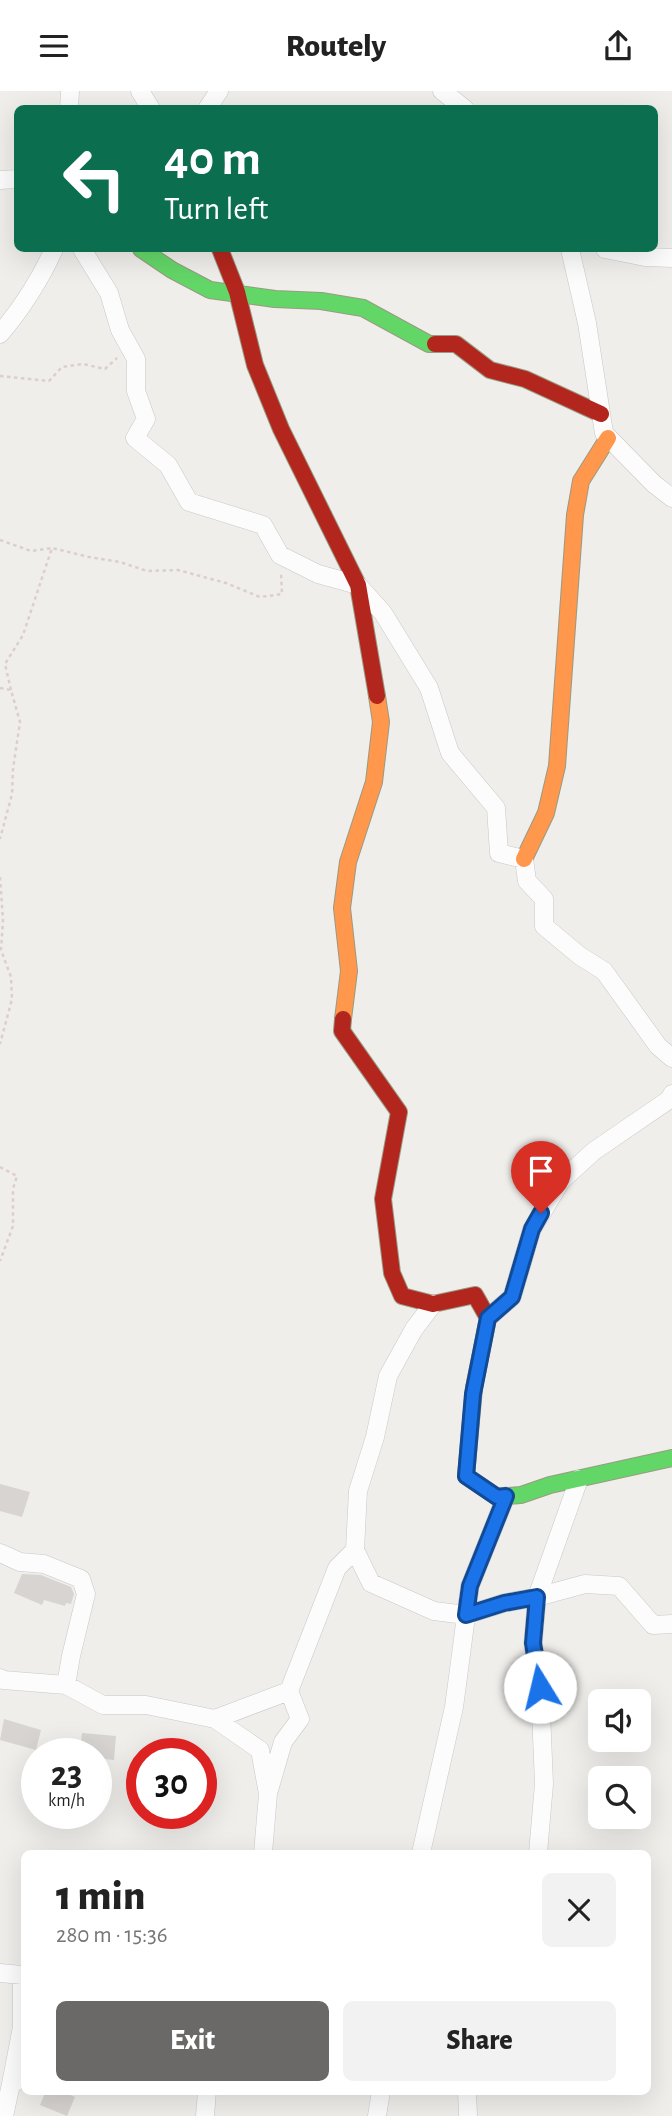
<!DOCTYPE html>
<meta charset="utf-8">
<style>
body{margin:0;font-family:"Alegreya Sans",sans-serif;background:#f2f2f2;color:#222;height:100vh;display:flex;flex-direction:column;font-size:26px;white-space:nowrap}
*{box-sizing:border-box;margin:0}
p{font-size:23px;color:#767676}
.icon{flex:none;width:38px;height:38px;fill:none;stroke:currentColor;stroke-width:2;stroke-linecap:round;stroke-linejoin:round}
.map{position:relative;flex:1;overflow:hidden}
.drawer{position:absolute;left:21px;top:1759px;width:630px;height:245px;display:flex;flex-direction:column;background:#fff;border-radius:10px;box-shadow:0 7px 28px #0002}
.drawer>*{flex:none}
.hud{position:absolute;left:14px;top:14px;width:644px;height:147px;border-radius:10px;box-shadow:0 7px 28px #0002;background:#0b6e4f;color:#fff;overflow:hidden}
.fabs{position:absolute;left:588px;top:1598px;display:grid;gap:14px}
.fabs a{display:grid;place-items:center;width:63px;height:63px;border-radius:10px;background:#fff;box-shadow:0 7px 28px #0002;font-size:35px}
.speed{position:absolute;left:21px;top:1647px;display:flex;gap:14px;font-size:35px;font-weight:700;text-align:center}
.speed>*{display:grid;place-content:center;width:91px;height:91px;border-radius:50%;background:#fff;box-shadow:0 7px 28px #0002;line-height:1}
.speed small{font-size:18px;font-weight:400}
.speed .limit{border:10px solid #d22;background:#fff;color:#111}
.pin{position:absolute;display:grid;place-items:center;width:60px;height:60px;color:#fff;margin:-72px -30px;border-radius:50% 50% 50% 0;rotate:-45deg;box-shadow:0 0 7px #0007}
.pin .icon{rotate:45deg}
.me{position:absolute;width:77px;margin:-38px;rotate:351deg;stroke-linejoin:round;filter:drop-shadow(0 0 5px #0008)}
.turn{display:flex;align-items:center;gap:24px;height:147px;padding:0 35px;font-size:32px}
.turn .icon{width:91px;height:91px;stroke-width:2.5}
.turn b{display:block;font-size:49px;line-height:60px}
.round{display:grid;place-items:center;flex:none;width:74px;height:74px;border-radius:10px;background:#f2f2f2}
.overview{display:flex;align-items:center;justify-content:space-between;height:119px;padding:0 35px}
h1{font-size:42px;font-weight:800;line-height:52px}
.primary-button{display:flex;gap:14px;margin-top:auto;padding:14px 35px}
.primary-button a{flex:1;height:80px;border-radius:10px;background:#6a6968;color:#fff;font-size:28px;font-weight:800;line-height:80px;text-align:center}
.primary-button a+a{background:#f2f2f2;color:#222}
header{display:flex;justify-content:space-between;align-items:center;height:91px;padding:0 35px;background:#fff;font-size:32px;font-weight:800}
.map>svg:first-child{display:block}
</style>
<header><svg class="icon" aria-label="menu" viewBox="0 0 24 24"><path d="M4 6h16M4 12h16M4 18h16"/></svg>Routely<svg class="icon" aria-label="share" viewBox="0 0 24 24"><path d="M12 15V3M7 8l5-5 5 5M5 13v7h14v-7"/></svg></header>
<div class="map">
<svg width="672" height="2025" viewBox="0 0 672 2025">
<rect width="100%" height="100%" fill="#f0eeeb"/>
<path fill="#d7d4d2" d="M 0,1393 L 30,1401 L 22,1426 L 0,1420 Z
M 22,1483 L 41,1484 L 71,1496 L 74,1503 L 71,1513 L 66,1512 L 65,1515 L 44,1509 L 42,1514 L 14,1502 Z
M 4,1628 L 41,1639 L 36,1659 L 0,1649 Z
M 82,1642 L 116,1645 L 114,1669 L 96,1667 L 96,1662 L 80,1662 Z
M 46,2000 L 62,2000 L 75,2006 L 67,2025 L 40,2014 Z"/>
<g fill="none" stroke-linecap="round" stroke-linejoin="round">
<defs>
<path id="street" d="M 140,0 L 151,18
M 442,0 L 465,18
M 69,18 L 70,0
M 207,18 L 219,0
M 0,89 L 18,88
M 82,158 L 109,202 L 120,239 L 136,268 L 136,300 L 146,328 L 135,347 L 168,374 L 189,411 L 263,434 L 280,464 L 318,483 L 358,494 L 383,522 L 429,597 L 450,662 L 496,717 L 499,762 L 524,768 L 527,790 L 544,808 L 544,835 L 580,865 L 604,880 L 658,955 L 672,967
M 570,158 L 587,232 L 604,342 L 654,393 L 672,407
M 605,158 L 645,166 L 672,167
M 0,243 C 22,217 40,189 54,158
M 433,1213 L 414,1238 L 388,1285 L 375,1346 L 358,1400 L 355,1459 L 371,1492 L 434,1520 L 466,1524 L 504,1512 L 537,1506 L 585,1493 L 619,1495 L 653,1534 L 672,1533
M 488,1227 L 512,1206 L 532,1138 L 561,1090 L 594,1060 L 670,1008 L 672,1003
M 0,1462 L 20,1471 L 44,1473 L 81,1488 L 86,1503 L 71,1565 L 66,1594
M 0,1587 L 3,1589 L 66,1594 L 103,1614 L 146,1614 L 215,1628
M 269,1699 L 283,1651 L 300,1628 L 289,1600
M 263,1762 L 268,1703 L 260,1659 L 215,1628 L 289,1600 L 337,1477 L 355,1459
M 421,1762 L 454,1616 L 470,1495 L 506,1405
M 538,1762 L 544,1693 L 540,1596 L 533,1552 L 537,1506 L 579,1388
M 0,1882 L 22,1884 L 22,1936 L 11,1993
M 467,2000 L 468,2025
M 4,2025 L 11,1993 L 19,1989
M 205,2025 L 207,2000
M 377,2025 L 381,2000"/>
<path id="fast" d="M 141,158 L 172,179 L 210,199 L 275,208 L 321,210 L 363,217 L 429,253 L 435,253
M 474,1297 L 466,1385 L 497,1406 L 521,1404 L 550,1394 L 672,1367"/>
<path id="slow" d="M 524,768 L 546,722 L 557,675 L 575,424 L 581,390 L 608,347
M 343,928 L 349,880 L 342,817 L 348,771 L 374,691 L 381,631 L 377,605"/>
<path id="jam" d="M 220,158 L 237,201 L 255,274 L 281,338 L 358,494 L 377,605
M 435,253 L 456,253 L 490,279 L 525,288 L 601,323
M 343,928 L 342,940 L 399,1021 L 383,1108 L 392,1182 L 402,1205 L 433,1213 L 475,1204 L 488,1227 L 474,1297"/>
</defs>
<use href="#street" stroke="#c9c8c7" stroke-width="19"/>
<use href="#fast" stroke="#999a82" stroke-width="18"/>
<use href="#slow" stroke="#999a82" stroke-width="18"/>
<use href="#jam" stroke="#999a82" stroke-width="18"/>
<path stroke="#dccecd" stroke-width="2.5" stroke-dasharray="3.5 3.5" stroke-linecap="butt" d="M 0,285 L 49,290 L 62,276 L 83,273 L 105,278 L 117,267
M 0,449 L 31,460 L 52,457
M 0,597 L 11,599 L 20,631 L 13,678 L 12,703 L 0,748
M 11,599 L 5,573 L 23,544 L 52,457 L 89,466 L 120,471 L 147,480 L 178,479 L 226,492 L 260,506 L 282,503 L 281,483
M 0,786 L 3,829 L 1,859 L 11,886 L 12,908 L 0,953
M 0,1076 L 17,1085 L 13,1098 L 13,1135 L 0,1170"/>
<use href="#street" stroke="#fdfcfc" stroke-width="18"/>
<use href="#fast" stroke="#63d668" stroke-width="16"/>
<use href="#slow" stroke="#ff974d" stroke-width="16"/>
<use href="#jam" stroke="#b3261e" stroke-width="16"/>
</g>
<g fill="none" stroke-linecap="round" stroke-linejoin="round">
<defs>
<path id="route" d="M 540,1596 L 533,1552 L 537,1506 L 504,1512 L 466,1524 L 470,1495 L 506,1405 L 497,1406 L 466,1385 L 473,1303 L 488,1227 L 512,1206 L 532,1138 L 541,1122"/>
</defs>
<use href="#route" stroke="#114b97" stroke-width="18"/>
<use href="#route" stroke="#1a73e8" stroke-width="12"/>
</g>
</svg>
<div class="fabs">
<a><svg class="icon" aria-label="sound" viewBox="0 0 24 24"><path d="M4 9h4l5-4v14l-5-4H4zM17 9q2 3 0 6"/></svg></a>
<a><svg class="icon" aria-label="search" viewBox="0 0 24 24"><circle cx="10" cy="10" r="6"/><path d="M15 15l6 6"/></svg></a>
</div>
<div class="speed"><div>23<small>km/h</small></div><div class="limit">30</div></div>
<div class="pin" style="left:541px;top:1122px;background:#d93025"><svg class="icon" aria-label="arrive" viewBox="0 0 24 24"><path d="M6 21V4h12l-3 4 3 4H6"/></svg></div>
<svg class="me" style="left:540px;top:1596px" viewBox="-20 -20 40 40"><circle r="19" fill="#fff"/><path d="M0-13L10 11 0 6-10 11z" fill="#1a73e8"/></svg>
<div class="hud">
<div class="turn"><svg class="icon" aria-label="left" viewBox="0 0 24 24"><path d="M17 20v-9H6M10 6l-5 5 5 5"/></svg><div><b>40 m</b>Turn left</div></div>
</div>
<section class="drawer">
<div class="overview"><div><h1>1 min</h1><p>280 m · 15:36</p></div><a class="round"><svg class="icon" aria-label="close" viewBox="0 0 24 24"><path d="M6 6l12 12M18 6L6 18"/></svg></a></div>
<div class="primary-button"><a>Exit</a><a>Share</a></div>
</section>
</div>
